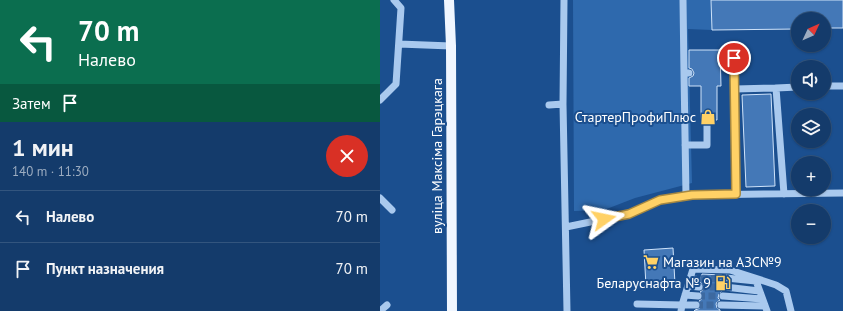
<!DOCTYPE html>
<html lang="ru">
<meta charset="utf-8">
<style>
body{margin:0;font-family:"PT Sans",sans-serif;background:#214673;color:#f1f3f6;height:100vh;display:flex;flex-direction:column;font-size:15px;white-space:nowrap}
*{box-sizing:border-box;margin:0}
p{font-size:13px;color:#9dadc1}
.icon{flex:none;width:22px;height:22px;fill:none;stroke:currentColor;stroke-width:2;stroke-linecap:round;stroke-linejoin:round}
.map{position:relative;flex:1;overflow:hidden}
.sheet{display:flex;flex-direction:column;background:#143b6b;width:380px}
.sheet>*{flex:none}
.guide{background:#0b6e4f;color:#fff;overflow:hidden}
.needle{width:26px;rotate:46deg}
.controls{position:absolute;left:411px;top:12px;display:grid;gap:8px}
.controls a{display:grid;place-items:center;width:40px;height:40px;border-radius:50%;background:#143b6b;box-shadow:0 1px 3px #0004,0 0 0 1px #33557e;font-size:20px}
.pin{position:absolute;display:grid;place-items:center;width:34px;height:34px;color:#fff;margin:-17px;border:2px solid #fff;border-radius:50%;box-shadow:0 1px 4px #0007}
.me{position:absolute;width:44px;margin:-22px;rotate:78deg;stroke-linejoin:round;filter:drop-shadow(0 0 3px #0008)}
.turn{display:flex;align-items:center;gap:14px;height:84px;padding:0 12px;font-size:18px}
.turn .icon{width:52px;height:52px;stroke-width:2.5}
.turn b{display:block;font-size:28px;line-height:34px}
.then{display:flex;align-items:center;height:38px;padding:0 12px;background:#0003;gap:8px;font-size:15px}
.round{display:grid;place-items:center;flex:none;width:42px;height:42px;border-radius:21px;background:#214673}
.headline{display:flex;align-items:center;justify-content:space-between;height:68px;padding:0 12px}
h1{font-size:24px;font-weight:700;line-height:30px}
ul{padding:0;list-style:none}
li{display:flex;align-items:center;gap:12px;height:52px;padding:0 12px;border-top:1px solid #33557e}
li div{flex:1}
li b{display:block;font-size:15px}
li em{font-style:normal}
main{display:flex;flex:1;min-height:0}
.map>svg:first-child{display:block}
</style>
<main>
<section class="sheet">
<div class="guide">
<div class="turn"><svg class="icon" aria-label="left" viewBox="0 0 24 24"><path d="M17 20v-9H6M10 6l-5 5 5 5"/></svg><div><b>70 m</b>Налево</div></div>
<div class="then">Затем<svg class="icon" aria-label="arrive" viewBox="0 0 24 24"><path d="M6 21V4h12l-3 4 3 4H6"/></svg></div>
</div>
<div class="headline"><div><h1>1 мин</h1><p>140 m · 11:30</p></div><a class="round" style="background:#d93025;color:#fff"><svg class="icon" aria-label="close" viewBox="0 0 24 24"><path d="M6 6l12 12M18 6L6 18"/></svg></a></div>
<ul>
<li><svg class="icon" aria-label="left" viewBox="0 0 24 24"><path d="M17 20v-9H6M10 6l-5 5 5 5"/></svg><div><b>Налево</b></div><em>70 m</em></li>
<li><svg class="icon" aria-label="arrive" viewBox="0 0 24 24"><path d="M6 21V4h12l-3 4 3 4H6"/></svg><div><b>Пункт назначения</b></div><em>70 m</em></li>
</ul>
</section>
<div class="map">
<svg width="463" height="311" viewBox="0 0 463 311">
<rect width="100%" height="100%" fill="#1b4f8f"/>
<path fill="#2e69ad" d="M 193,0 L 331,0 L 332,30 L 308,29 L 312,183 L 255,198 L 224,210 L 194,211 Z"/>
<path fill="#4478b7" stroke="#cfe3fa" d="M 331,0 L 463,0 L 463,28 L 444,28 L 444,19 L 418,19 L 418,29 L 332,30 Z
M 309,50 L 340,50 L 341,86 L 337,86 L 337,120 L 321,120 L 321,86 L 309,86 L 309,78 L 313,76 L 314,73 L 312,69 L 309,68 Z
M 391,94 L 395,186 L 366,187 L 362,95 Z
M 293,248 L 295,284 L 266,286 L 264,250 Z
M 322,274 L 342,275 L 341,280 L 344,282 L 341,284 L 340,287 L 342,291 L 339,294 L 338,298 L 340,300 L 337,302 L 336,304 L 337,308 L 340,310 L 340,311 L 314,311 L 315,310 L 318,309 L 320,308 L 321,305 L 319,301 L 322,299 L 323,297 L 322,294 L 320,292 L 323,290 L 324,287 L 323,285 L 320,282 Z"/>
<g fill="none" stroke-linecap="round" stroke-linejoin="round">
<path stroke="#3d69a0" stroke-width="7" stroke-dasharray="7 3.5" stroke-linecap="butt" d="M 310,279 L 346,278
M 319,287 L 345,287
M 318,296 L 343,296
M 316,305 L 341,305"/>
<path stroke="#a9c9ee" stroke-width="7" d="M 184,0 L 183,104 L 187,311
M 303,0 L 304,73 L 309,73
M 19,44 L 71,46
M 354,58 L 356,194
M 304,73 L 306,196
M 444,86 L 463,86
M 355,89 L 396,88
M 0,100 L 16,84 L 21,8 L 14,0
M 169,105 L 183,104
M 305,145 L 327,145 L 327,125
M 404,194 L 396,88 L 418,87
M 0,198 L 12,210
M 186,227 L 249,214 L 280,200 L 313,195 L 463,193
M 346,278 L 376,281
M 375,278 L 396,285 L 406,291 L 411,311
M 308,286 L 319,287
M 345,287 L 379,291
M 305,295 L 318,296
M 343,296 L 382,299
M 257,304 L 302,305 L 301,311
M 316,305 L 302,305 L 313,269 L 350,270 L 375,278 L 387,311
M 341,305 L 385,306
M 0,311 L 7,305"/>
<path stroke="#f0f6ff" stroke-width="10" d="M 69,0 L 71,46 L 72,311"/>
</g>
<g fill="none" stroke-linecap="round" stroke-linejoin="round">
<defs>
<path id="route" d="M 224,219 L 249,214 L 280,200 L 312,195 L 356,194 L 354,58"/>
</defs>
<use href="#route" stroke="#a68842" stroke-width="10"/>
<use href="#route" stroke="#ffd166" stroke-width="7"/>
</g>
<defs>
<symbol id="shop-bare" viewBox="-9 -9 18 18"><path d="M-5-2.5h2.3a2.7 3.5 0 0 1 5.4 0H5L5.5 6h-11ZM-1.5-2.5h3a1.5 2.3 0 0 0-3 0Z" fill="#ffd166" stroke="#1b4f8f" stroke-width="2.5" paint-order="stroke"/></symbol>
<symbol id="supermarket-bare" viewBox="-9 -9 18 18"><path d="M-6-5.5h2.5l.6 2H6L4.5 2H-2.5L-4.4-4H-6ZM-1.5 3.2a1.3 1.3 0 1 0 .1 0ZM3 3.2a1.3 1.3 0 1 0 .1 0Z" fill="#ffd166" stroke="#1b4f8f" stroke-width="2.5" paint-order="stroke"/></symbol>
<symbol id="fuel-bare" viewBox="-9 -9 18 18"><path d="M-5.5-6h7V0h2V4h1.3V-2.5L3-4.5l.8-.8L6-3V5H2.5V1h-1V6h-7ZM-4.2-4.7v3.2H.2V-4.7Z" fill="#ffd166" stroke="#1b4f8f" stroke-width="2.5" paint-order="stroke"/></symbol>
</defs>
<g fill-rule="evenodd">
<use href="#shop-bare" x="317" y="106" width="22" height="22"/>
<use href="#supermarket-bare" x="260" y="251" width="22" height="22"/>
<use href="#fuel-bare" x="332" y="272" width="22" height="22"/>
</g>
<g text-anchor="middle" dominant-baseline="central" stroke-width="4" stroke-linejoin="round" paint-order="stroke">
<g font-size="14" fill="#fff" stroke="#1b4f8f" text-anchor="end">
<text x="316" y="117">СтартерПрофиПлюс</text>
<text x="283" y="262" text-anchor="start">Магазин на АЗС№9</text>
<text x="331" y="283">Беларуснафта № 9</text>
</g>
<g font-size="14" fill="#fff" stroke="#1b4f8f">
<text transform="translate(57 156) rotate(-90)">вуліца Максіма Гарэцкага</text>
</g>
</g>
</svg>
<div class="controls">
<a><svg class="needle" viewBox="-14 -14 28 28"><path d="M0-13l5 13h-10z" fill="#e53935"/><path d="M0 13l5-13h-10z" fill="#9dadc1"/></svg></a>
<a><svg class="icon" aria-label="sound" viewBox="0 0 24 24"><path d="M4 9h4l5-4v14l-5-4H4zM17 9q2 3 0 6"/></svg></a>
<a><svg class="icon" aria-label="layers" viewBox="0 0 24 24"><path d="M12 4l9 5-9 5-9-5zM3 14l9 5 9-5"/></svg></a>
<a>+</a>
<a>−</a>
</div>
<div class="pin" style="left:354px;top:58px;background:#d93025"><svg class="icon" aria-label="arrive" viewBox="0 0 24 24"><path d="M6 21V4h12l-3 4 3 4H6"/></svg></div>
<svg class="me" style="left:224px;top:219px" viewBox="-20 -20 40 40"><path d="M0-17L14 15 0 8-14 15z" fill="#ffd166" stroke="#fff" stroke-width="4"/></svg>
</div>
</main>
